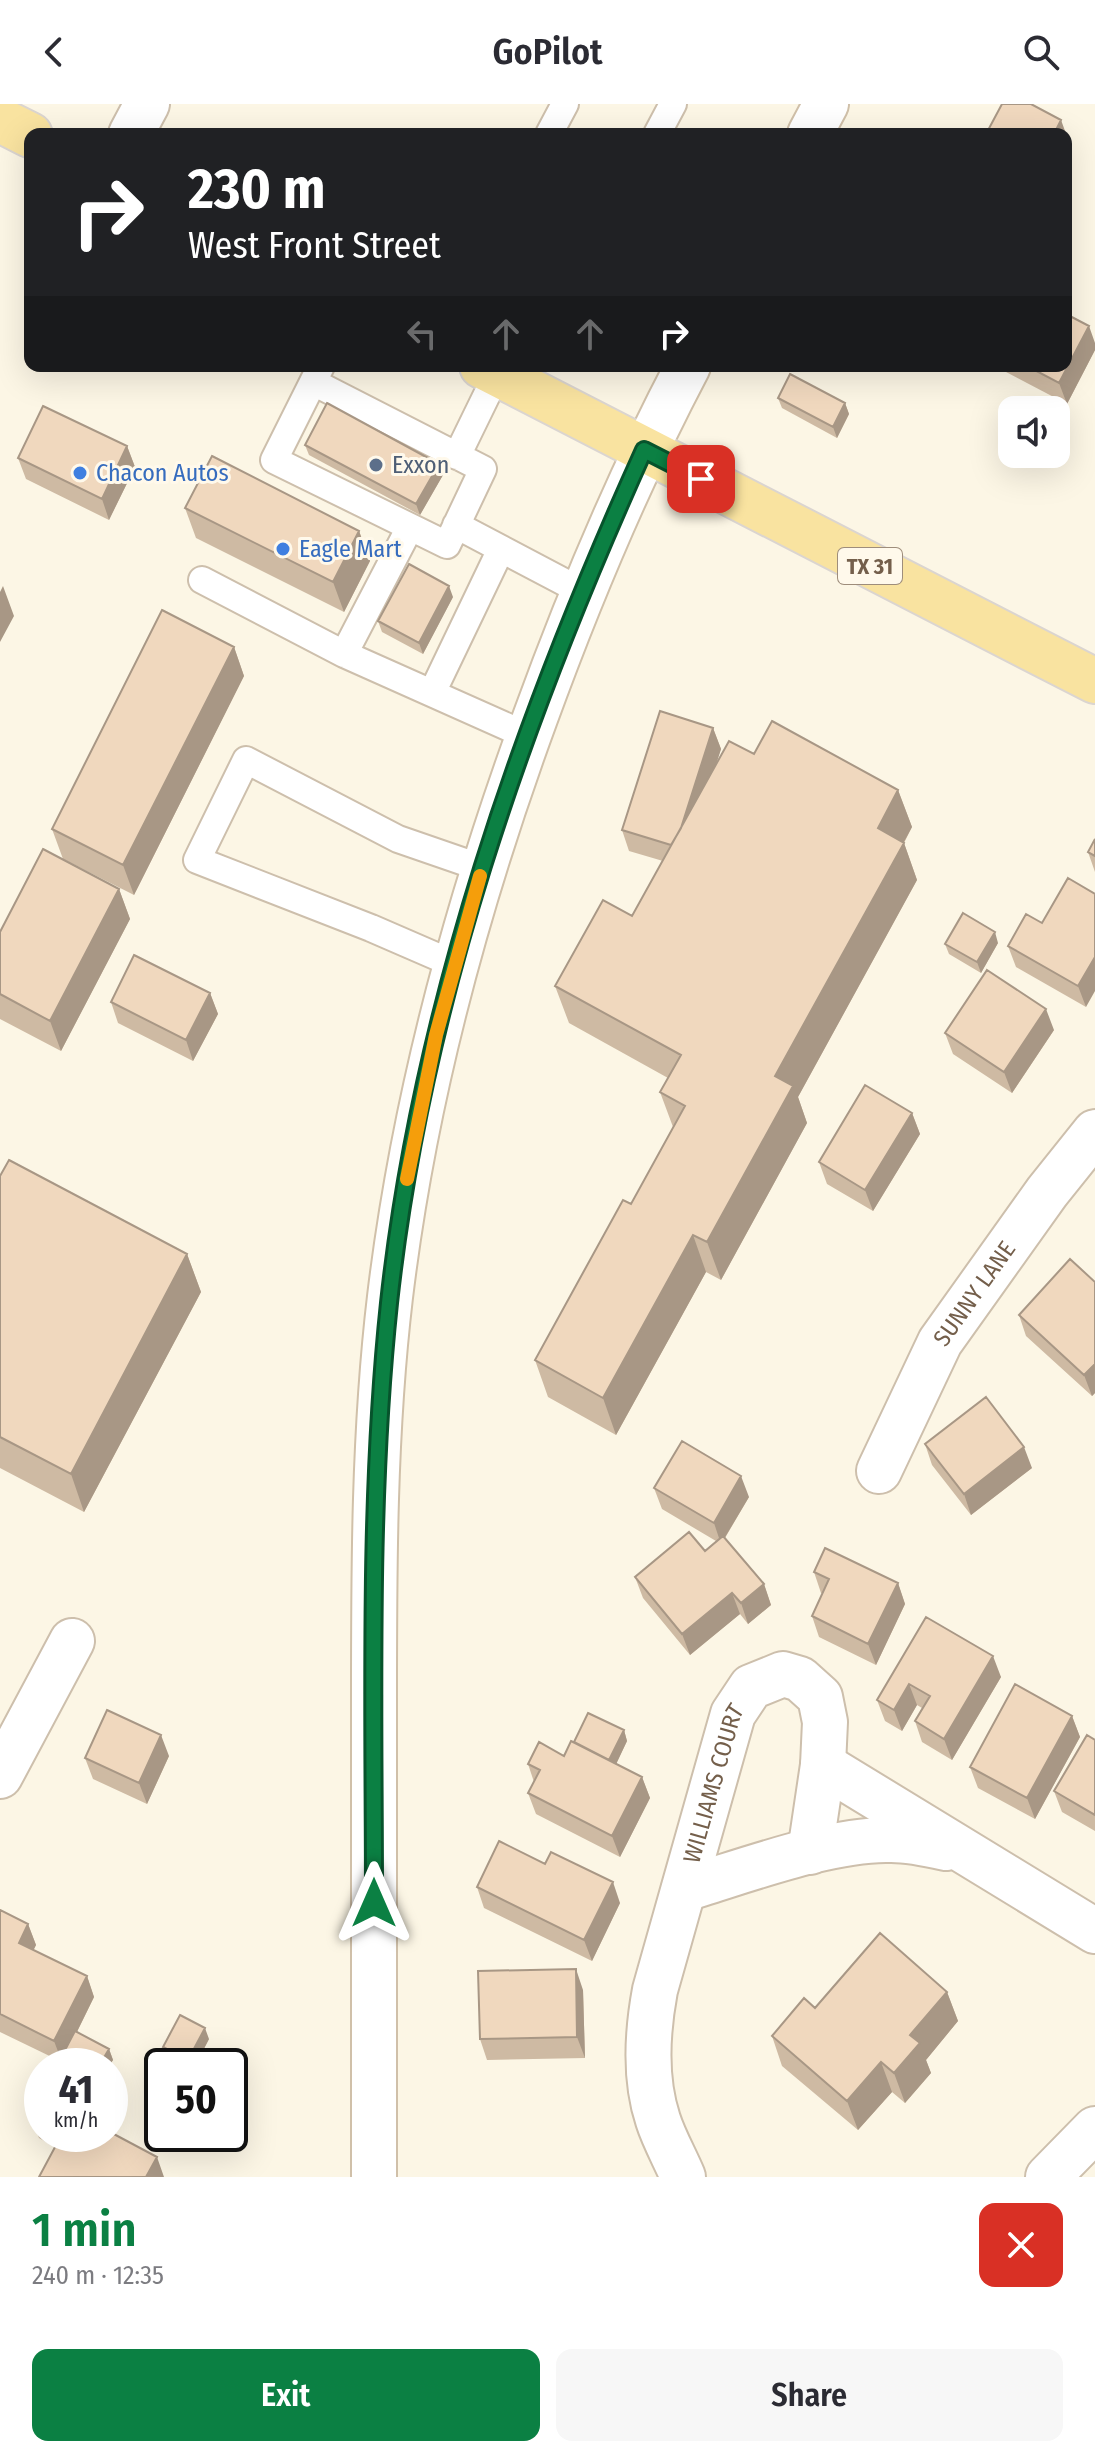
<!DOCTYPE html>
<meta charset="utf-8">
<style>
body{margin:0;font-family:"Fira Sans Condensed",sans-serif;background:#f7f7f7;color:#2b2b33;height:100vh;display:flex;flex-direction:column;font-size:30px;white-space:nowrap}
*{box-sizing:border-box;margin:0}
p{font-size:26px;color:#7c7c81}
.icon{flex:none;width:44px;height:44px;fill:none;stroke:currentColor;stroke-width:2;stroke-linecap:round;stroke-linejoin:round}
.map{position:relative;height:2073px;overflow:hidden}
.drawer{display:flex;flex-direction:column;background:#fff;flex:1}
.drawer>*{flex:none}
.banner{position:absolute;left:24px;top:24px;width:1048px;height:244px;border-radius:16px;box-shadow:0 8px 32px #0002;background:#202124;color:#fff;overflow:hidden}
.tools{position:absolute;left:998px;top:292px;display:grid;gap:16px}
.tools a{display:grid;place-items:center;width:72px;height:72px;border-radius:16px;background:#fff;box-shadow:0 8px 32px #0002;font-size:40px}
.speed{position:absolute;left:24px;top:1944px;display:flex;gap:16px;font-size:40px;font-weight:700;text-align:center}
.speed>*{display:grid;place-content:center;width:104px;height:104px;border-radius:50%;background:#fff;box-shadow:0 8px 32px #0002;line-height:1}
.speed small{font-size:20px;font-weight:400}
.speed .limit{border:4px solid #111;border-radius:12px;background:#fff;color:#111}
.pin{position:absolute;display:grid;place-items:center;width:68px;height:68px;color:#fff;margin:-34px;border-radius:16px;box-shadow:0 4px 12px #0006}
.me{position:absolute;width:88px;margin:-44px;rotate:0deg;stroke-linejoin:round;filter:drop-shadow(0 0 6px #0008)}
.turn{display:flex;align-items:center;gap:28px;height:168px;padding:0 32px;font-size:36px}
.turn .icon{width:104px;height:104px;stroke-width:2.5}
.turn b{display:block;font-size:56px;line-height:68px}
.lanes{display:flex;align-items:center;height:76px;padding:0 32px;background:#0003;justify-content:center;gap:40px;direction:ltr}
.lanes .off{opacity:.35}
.round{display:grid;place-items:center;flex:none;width:84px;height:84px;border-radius:16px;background:#f7f7f7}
.overview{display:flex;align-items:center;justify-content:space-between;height:136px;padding:0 32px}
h1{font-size:48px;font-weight:600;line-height:60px;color:#0b8043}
.action{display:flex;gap:16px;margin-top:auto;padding:16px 32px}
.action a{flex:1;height:92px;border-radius:16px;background:#0b8043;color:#fff;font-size:32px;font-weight:600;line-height:92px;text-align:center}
.action a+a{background:#f7f7f7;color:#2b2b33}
header{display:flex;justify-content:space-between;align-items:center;height:104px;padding:0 32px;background:#fff;font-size:36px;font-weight:600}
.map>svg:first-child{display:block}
</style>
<header><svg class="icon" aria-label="back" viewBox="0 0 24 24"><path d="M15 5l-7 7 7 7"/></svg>GoPilot<svg class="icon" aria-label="search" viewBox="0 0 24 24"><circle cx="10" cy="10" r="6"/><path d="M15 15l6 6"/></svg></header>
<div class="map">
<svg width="1095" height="2073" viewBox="0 0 1095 2073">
<rect width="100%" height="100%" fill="#fcf6e5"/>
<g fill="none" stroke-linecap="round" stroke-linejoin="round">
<defs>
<path id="service" d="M 549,30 L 565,0
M 657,30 L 673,0
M 313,278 L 483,365 L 447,441 L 274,356 L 321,262
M 457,352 L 497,270
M 456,421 L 583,488
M 202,476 L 344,550 L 410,423
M 344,550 L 528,632
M 432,589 L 501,445
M 454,860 L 371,824 L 197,756 L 246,656 L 398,735 L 482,764"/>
<g id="minor">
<path d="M 131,30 L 147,0"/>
<path id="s1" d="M 879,1367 L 940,1238 L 1047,1088 L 1095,1028"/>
<path d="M 823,1661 L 1095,1827"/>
<path d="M 0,1672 L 72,1537"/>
<path d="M 684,1785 C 742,1768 831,1734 891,1736 C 910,1736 928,1740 946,1744"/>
<path id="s2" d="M 683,2073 C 675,2054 664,2035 658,2016 C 644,1974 647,1929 655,1886 L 733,1610 L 751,1583 L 783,1570 L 800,1575 L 820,1593 L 825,1618 L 823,1661 L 810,1748"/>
<path d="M 1048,2073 L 1095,2025"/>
</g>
<path id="secondary" d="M 810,30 L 826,0
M 374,2073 C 374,1923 374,1773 374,1624 C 374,1480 373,1336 390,1193 C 414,994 466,802 535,614 C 579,493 628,376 688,262"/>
<path id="primary" d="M 0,16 L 30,31
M 482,262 L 1095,577"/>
</defs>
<use href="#service" stroke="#cdbfac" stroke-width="30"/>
<use href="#minor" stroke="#cdbfac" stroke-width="48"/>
<use href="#secondary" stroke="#d0c0a9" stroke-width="48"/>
<use href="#primary" stroke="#dbd5d0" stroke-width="48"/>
<use href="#service" stroke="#fff" stroke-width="26"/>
<use href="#minor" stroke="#fff" stroke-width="44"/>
<use href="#secondary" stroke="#fff" stroke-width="44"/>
<use href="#primary" stroke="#f9e3a0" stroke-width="44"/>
</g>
<path fill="#cebaa3" d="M 1095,239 L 1095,246 L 1067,300 L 1006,268 L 1004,262 L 1066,262 Z
M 778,294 L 845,299 L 849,310 L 837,334 L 782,304 Z
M 305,341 L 439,360 L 443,371 L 420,411 L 309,351 Z
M 127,342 L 135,363 L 109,416 L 26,375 L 18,354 Z
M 185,404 L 359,427 L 370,457 L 344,508 L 196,434 Z
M 453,493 L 423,550 L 382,528 L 378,517 Z
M 234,543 L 244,572 L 134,791 L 63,755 L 52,725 Z
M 713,624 L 721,645 L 716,660 L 754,650 L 898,686 L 912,723 L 904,739 L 917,776 L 798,993 L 807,1019 L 721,1176 L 706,1168 L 616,1331 L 548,1293 L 535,1256 L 631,1100 L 673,1023 L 660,988 L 668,974 L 569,919 L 555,882 L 632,812 L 663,757 L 629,747 L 622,726 Z
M 1095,735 L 1095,768 L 1088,748 Z
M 1068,774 L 1086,903 L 1016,863 L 1008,842 L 1042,819 Z
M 119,785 L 130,815 L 61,947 L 0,915 L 0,828 Z
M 998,839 L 981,869 L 949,850 L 945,840 Z
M 210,889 L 218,910 L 193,957 L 118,919 L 111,898 Z
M 1054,926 L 1012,989 L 953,950 L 945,929 Z
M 912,1009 L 920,1030 L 873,1107 L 827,1080 L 819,1058 Z
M 0,1072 L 187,1150 L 201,1188 L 84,1408 L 0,1364 Z
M 1095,1178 L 1095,1289 L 1092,1292 L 1026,1232 L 1019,1211 Z
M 925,1340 L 1032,1364 L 971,1411 L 932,1361 Z
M 654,1384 L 749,1393 L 725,1434 L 764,1480 L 771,1501 L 748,1520 L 740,1510 L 690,1551 L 643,1494 L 635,1473 L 705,1447 L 716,1437 L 662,1405 Z
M 814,1468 L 898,1479 L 905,1500 L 876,1561 L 819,1533 L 812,1512 L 823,1489 L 821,1489 Z
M 926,1513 L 1001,1573 L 952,1656 L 922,1638 L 915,1617 L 922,1604 L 917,1601 L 902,1627 L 885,1617 L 877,1596 Z
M 1072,1612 L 1080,1633 L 1035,1715 L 978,1684 L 970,1663 Z
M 624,1626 L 627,1637 L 616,1660 L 642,1673 L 650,1694 L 620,1753 L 536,1710 L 528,1689 L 534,1678 L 528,1660 L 564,1652 L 574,1638 Z
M 1095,1636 L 1095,1727 L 1062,1708 L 1054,1687 Z
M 169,1652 L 147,1700 L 93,1675 L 85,1654 Z
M 545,1760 L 620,1799 L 592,1857 L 484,1804 L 477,1783 Z
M 0,1806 L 28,1820 L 36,1841 L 33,1846 L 87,1872 L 94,1893 L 77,1928 L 109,1945 L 113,1956 L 109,1962 L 73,1962 L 68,1959 L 65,1951 L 62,1958 L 0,1928 Z
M 583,1886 L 585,1954 L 487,1956 L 480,1935 Z
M 947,1888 L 958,1917 L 926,1956 L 931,1969 L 905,1999 L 892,1988 L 858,2026 L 782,1962 L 772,1932 L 815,1904 Z
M 209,1935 L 195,1962 L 182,1962 L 167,1954 L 163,1943 Z
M 162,1991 L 162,2014 L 157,2003 Z
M 42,2009 L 42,2030 L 110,2030 L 55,2043 L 39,2034 L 35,2023 Z"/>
<path fill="#a89785" d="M 1061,16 L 1072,46 L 1066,58 L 1066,30 L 1054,30 Z
M 1089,222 L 1095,239 L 1095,246 L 1067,300 L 1059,279 Z
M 845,299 L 849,310 L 837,334 L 833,323 Z
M 127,342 L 135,363 L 109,416 L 102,395 Z
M 439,360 L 443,371 L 420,411 L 416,400 Z
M 359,427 L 370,457 L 344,508 L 333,478 Z
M 3,482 L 14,512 L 0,538 L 0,488 Z
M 449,482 L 453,493 L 423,550 L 419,539 Z
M 234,543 L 244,572 L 134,791 L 123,761 Z
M 713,624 L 721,645 L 683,764 L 675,743 Z
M 898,686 L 912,723 L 891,762 L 878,724 Z
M 904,739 L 917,776 L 798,993 L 807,1019 L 721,1176 L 707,1138 L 775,972 Z
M 119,785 L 130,815 L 61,947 L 50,917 Z
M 995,828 L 998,839 L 981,869 L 977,858 Z
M 1095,853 L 1095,887 L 1086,903 L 1078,882 Z
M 210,889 L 218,910 L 193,957 L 186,936 Z
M 1046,905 L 1054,926 L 1012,989 L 1004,968 Z
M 912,1009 L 920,1030 L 873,1107 L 865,1086 Z
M 693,1131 L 706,1168 L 616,1331 L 603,1294 Z
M 187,1150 L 201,1188 L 84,1408 L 71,1370 Z
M 1095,1260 L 1095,1289 L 1092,1292 L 1084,1271 Z
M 1024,1343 L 1032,1364 L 971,1411 L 964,1390 Z
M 741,1372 L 749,1393 L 721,1440 L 714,1419 Z
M 898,1479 L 905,1500 L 876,1561 L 868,1540 Z
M 764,1480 L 771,1501 L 748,1520 L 741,1499 Z
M 732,1489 L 740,1510 L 690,1551 L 682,1530 Z
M 993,1552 L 1001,1573 L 952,1656 L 944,1635 Z
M 909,1580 L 917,1601 L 902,1627 L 894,1606 Z
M 1072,1612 L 1080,1633 L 1035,1715 L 1027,1694 Z
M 624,1626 L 627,1637 L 611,1671 L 607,1660 Z
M 161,1631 L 169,1652 L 147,1700 L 139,1679 Z
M 642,1673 L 650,1694 L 620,1753 L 612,1732 Z
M 613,1778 L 620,1799 L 592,1857 L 584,1836 Z
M 28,1820 L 36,1841 L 27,1860 L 19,1839 Z
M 576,1865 L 583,1886 L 585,1954 L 577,1933 Z
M 87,1872 L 94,1893 L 66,1950 L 64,1948 L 65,1951 L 62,1958 L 54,1937 Z
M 947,1888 L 958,1917 L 926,1956 L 931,1969 L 905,1999 L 894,1969 L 910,1931 Z
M 205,1924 L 209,1935 L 195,1962 L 190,1962 L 188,1956 Z
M 109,1945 L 113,1956 L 109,1962 L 99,1962 Z
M 881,1958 L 892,1988 L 858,2026 L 847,1997 Z
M 54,2030 L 64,2030 L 57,2044 L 53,2033 Z
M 157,2053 L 164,2073 L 146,2073 Z"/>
<path fill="#f0d8be" stroke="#a89785" stroke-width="2" d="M 1002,0 L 1031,0 L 1061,16 L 1054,30 L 986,30 Z
M 1066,210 L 1089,222 L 1059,279 L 1027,262 L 1066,262 Z
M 790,270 L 845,299 L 833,323 L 778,294 Z
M 327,299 L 439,360 L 416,400 L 305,341 Z
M 43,302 L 127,342 L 102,395 L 18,354 Z
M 212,352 L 359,427 L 333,478 L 185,404 Z
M 409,460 L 449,482 L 419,539 L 378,517 Z
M 162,506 L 234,543 L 123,761 L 52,725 Z
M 660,607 L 713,624 L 681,724 L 671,741 L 622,726 Z
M 772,617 L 898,686 L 878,724 L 904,739 L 775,972 L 793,982 L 707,1138 L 693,1131 L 603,1294 L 535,1256 L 623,1096 L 631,1100 L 685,1002 L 660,988 L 681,951 L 555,882 L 603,796 L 632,812 L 729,637 L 754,650 Z
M 1095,735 L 1095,752 L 1088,748 Z
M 43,745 L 119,785 L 50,917 L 0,890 L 0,828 Z
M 1068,774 L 1095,790 L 1095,853 L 1078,882 L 1008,842 L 1026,810 L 1042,819 Z
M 963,809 L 995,828 L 977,858 L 945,840 Z
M 134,851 L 210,889 L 186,936 L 111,898 Z
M 987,866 L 1046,905 L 1004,968 L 945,929 Z
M 865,981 L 912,1009 L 865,1086 L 819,1058 Z
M 9,1056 L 187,1150 L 71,1370 L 0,1333 L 0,1072 Z
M 1070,1155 L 1095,1178 L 1095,1260 L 1084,1271 L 1019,1211 Z
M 986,1293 L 1024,1343 L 964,1390 L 925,1340 Z
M 682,1337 L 741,1372 L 714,1419 L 654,1384 Z
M 689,1428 L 705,1447 L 723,1432 L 764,1480 L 741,1499 L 732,1489 L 682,1530 L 635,1473 Z
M 825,1444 L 898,1479 L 868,1540 L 812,1512 L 829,1475 L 814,1468 Z
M 926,1513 L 993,1552 L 944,1635 L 915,1617 L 930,1592 L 909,1580 L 894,1606 L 877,1596 Z
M 1015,1580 L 1072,1612 L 1027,1694 L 970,1663 Z
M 107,1606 L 161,1631 L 139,1679 L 85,1654 Z
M 588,1609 L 624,1626 L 609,1656 L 574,1638 Z
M 1087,1631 L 1095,1636 L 1095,1711 L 1054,1687 Z
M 571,1637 L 642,1673 L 612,1732 L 528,1689 L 540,1666 L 528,1660 L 539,1638 L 564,1652 Z
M 499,1737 L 545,1760 L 551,1748 L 613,1778 L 584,1836 L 477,1783 Z
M 0,1806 L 28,1820 L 19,1839 L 87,1872 L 54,1937 L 0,1910 Z
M 880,1829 L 947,1888 L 910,1931 L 920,1939 L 894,1969 L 881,1958 L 847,1997 L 772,1932 L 804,1894 L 815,1904 Z
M 576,1865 L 577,1933 L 480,1935 L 478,1867 Z
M 180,1911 L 205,1924 L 188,1956 L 163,1943 Z
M 75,1927 L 109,1945 L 99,1962 L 90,1962 L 64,1948 Z
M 162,1991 L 162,2005 L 157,2003 Z
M 42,2009 L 42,2027 L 35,2023 Z
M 110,2028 L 157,2053 L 146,2073 L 39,2073 L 62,2030 L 110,2030 Z"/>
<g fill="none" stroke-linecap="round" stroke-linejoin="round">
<defs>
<path id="route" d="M 374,1799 C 374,1599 368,1398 389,1199 C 421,902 522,616 644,346 L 701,375"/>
</defs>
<use href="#route" stroke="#07532c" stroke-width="20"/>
<use href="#route" stroke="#0b8043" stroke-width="14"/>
<path stroke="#f59e0b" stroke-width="14" d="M 407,1075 L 436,931 L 480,772"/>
</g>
<circle fill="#5c6f8a" stroke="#fff9eb" stroke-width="3" cx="376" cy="361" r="8"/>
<g fill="#3f7fe0" stroke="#fff9eb" stroke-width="3">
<circle cx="80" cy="369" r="8"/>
<circle cx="283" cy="445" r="8"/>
</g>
<g text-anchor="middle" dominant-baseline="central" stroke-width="6" stroke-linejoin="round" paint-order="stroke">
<rect fill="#fff9eb" stroke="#9e8d7b" stroke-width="2" x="838" y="444" width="64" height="36" rx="6"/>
<g font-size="22" font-weight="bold" fill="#745f4b">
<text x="870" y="462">TX 31</text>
</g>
<g font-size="24" fill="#4e5e75" stroke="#fff9eb" text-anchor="start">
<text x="392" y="361">Exxon</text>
</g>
<g font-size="24" fill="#366cbe" stroke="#fff9eb" text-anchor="start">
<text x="96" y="369">Chacon Autos</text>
<text x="299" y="445">Eagle Mart</text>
</g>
<g font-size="24" fill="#745f4b" stroke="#fff9eb">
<text stroke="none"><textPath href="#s1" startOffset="202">SUNNY LANE</textPath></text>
<text stroke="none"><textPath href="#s2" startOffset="408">WILLIAMS COURT</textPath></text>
</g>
</g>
</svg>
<div class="tools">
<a><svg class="icon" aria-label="sound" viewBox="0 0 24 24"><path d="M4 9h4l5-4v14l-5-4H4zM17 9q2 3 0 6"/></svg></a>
</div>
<div class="speed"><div>41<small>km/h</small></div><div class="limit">50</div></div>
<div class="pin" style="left:701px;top:375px;background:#d93025"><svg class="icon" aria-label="arrive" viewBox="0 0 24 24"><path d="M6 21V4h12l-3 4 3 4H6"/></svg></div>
<svg class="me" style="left:374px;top:1799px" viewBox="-20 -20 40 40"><path d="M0-17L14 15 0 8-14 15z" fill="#0b8043" stroke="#fff" stroke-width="4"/></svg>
<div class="banner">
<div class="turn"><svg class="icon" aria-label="right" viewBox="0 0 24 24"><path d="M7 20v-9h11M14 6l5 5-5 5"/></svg><div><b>230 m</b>West Front Street</div></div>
<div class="lanes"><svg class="icon off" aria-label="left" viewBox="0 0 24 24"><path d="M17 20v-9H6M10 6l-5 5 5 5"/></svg><svg class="icon off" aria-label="ahead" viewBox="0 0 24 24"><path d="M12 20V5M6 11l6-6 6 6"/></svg><svg class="icon off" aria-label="ahead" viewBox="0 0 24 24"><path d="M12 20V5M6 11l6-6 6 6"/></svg><svg class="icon" aria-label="right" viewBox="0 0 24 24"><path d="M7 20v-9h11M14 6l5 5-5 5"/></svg></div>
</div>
</div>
<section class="drawer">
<div class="overview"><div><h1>1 min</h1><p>240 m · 12:35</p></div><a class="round" style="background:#d93025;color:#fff"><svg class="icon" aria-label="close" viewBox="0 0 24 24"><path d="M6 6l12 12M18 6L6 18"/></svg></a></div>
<div class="action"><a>Exit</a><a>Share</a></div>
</section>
